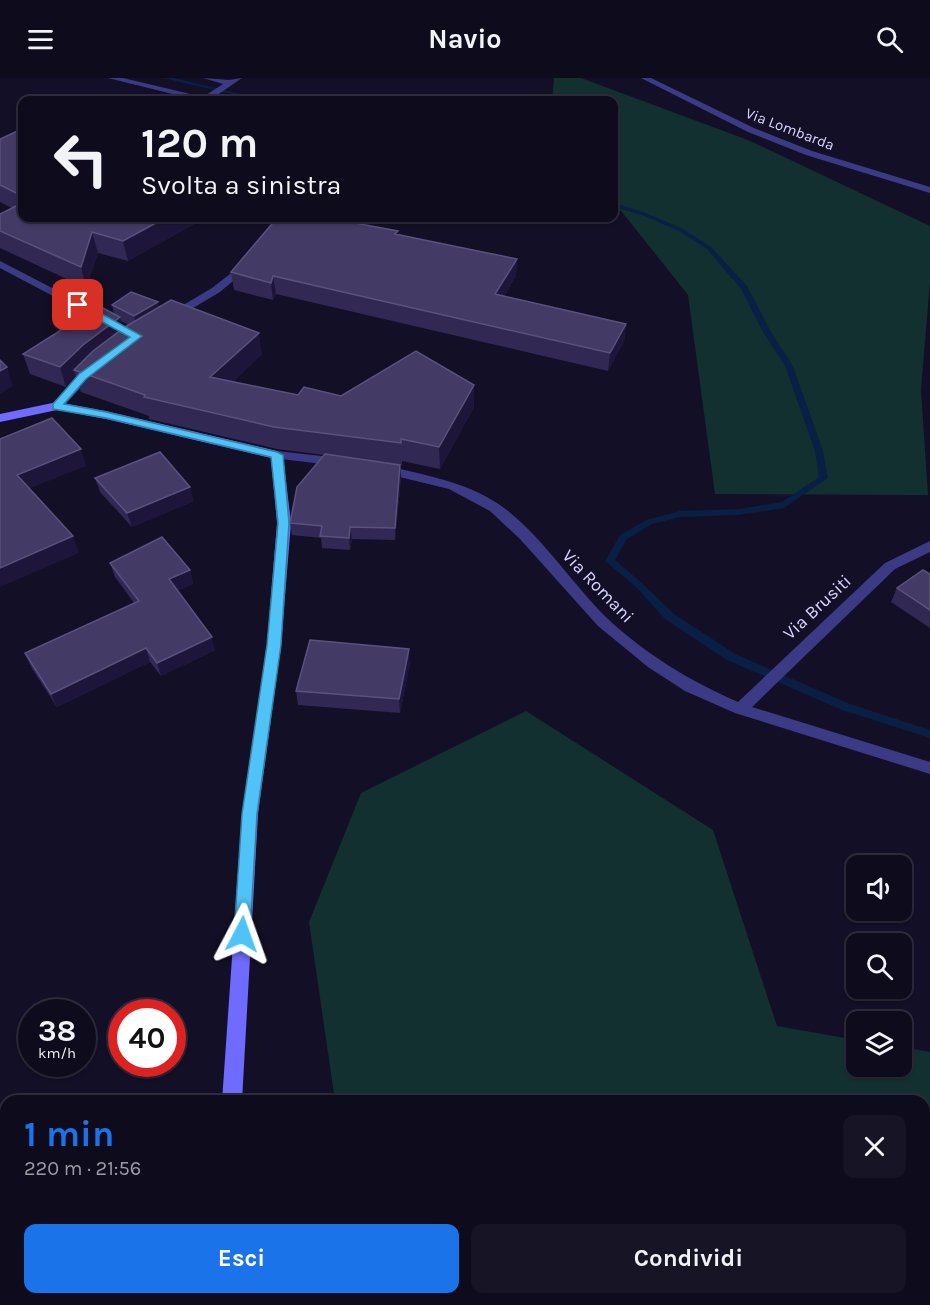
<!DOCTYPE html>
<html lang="it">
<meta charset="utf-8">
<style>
body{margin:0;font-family:Karla,sans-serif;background:#171425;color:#f1f3f6;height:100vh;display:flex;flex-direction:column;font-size:22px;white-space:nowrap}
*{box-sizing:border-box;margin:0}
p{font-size:20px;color:#9b9ba3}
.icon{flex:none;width:33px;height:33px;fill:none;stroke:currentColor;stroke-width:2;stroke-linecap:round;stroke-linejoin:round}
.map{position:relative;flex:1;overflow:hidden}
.sheet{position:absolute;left:0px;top:1017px;width:930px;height:210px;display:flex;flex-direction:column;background:#0e0b1c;border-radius:18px 18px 0 0;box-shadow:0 2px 4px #0004,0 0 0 2px #2e2b3b}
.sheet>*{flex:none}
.guide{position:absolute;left:18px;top:18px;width:600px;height:126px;border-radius:12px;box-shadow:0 2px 4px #0004,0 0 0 2px #2e2b3b;background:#0e0b1c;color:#f1f3f6;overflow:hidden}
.controls{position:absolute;left:846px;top:777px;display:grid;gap:12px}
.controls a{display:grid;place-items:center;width:66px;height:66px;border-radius:12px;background:#0e0b1c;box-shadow:0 2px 4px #0004,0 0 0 2px #2e2b3b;font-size:30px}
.speed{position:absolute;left:18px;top:921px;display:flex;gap:12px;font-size:30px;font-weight:700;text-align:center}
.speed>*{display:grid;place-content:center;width:78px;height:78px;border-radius:50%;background:#0e0b1c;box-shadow:0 2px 4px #0004,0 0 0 2px #2e2b3b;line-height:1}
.speed small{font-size:15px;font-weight:400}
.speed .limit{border:9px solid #d22;background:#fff;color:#111}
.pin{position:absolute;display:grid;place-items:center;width:51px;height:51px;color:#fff;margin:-26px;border-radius:12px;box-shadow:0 3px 9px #0006}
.me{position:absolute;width:66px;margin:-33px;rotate:4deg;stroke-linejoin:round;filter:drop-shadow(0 0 4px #0008)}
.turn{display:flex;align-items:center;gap:21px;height:126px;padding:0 24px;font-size:27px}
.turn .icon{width:78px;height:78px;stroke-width:2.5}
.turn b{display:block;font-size:42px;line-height:51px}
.round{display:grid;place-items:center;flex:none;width:63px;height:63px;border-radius:12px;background:#171425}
.head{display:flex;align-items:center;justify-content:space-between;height:102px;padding:0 24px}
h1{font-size:36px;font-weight:700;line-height:45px;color:#1a73e8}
.button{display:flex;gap:12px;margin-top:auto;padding:12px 24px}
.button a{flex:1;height:69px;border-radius:12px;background:#1a73e8;color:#fff;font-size:24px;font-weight:700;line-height:69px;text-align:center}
.button a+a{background:#171425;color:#f1f3f6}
header{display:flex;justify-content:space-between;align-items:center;height:78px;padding:0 24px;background:#0e0b1c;font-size:27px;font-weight:700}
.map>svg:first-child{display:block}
</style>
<header><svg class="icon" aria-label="menu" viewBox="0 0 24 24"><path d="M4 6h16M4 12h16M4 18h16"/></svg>Navio<svg class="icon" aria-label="search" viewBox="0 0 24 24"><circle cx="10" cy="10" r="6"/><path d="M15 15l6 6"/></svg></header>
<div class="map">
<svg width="930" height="1227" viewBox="0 0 930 1227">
<rect width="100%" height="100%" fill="#130f26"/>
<path fill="#12302f" d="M 554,0 L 581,0 L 748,62 L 930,148 L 930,204 L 921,312 L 928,417 L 715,416 L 688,217 L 614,124 L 614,22 L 552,22 Z
M 526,633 L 713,752 L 777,948 L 856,962 L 856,988 L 902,988 L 902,969 L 930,974 L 930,1227 L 774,1227 L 765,1221 L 924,1221 L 924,1023 L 335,1023 L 309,844 L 361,715 Z"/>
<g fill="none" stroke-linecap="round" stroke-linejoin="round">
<path fill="#0a1f44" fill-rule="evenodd" d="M 163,0 L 174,0 L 266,22 L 257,22 Z
M 614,125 L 646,135 L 683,151 L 711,169 L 747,208 L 771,254 L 793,288 L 823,373 L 828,400 L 784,430 L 739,437 L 680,439 L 652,446 L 627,461 L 615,482 L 642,505 L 673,535 L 735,576 L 850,626 L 930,652 L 930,660 L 842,632 L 727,582 L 665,541 L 636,509 L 605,483 L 620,457 L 646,442 L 680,433 L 739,431 L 782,424 L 819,399 L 815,373 L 785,288 L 763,254 L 741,211 L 707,171 L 679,153 L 642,137 L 614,129 Z"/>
<path fill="#3d3a85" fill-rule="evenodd" d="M 108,0 L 123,0 L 203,19 L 223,6 L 203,0 L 229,2 L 242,0 L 210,22 L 197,22 Z
M 641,0 L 651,0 L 754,50 L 812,73 L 930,109 L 930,115 L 806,77 L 748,54 Z
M 248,182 L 253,185 L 252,187 L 220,214 L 176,240 L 168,240 L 168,236 L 212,210 Z
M 0,183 L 112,241 L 113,243 L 108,246 L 104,245 L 0,190 Z
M 92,288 L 96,289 L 96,293 L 61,331 L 53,331 L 53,325 L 88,289 Z
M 277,373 L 339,380 L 345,384 L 339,388 L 273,380 L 271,377 Z
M 383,387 C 423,397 465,403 500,427 C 541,456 571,505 607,540 C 645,576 690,603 738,624 L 885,485 L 930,463 L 930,474 L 895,491 L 752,629 L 930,684 L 930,696 L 735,635 L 685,613 L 648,589 L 598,548 L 520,461 L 490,433 L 449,411 L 379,394 L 377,391 L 379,388 Z"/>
<path fill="#6f6bff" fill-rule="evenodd" d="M 57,324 L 106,333 L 277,373 L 283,377 L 291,445 L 281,567 L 258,736 L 242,1023 L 222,1023 L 242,736 L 267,567 L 277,445 L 271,380 L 106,341 L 57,332 L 0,344 L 0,336 Z
M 198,1221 L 220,1221 L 219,1227 L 197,1227 Z"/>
</g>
<path fill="#312854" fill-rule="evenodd" d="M 22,51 L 22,140 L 201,142 L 128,183 L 98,175 L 86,210 L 0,170 L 0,136 L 12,130 L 0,124 L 0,61 Z
M 398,157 L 517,181 L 516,198 L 504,218 L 626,246 L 624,263 L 608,293 L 276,216 L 273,222 L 234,212 L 231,194 Z
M 158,224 L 159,229 L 262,276 L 233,304 L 298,317 L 341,318 L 474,329 L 440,391 L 402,383 L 402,387 L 367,382 L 400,387 L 401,400 L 395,462 L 352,461 L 350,472 L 322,470 L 321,460 L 292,457 L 290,445 L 324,377 L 277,371 L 149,341 L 149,338 L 81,314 L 76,299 L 66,309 L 30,296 L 23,276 L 114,236 L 112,227 ZM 121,243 L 129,247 L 123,251 Z
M 95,400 L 194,423 L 132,449 L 100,414 Z
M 110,485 L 190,492 L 193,506 L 177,513 L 215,572 L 161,598 L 150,584 L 57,629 L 31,589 L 25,575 L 134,525 L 115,499 Z
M 930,496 L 930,550 L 891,524 L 897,510 Z
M 410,585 L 400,635 L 298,627 L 296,613 Z"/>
<path fill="#1d163a" d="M 165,140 L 201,140 L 201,142 L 128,183 L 123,163 Z
M 92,154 L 98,175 L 86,210 L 81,189 Z
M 517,181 L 516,198 L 494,234 L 495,216 Z
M 273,198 L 276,216 L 273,222 L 271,205 Z
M 158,224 L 161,238 L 137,251 L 134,238 Z
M 120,239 L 125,258 L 74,292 L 76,299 L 66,309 L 60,289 L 83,267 Z
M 626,246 L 624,263 L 608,293 L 610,275 Z
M 259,255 L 262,276 L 215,321 L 210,299 Z
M 7,289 L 13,308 L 0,316 L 0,293 Z
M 474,307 L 474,329 L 440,391 L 439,369 Z
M 81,371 L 86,388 L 23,413 L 17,397 Z
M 400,387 L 401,400 L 395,462 L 395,450 Z
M 190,409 L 194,423 L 132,449 L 127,435 Z
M 350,449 L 352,461 L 350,472 L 349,460 Z
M 73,458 L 79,475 L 0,509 L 0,490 Z
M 190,492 L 193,506 L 173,515 L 169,501 Z
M 212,559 L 215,572 L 161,598 L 157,585 Z
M 146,570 L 150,584 L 57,629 L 51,616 Z
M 409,571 L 410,585 L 400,635 L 399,621 Z
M 6,1161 L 6,1198 L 0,1209 L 0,1173 Z"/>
<path fill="#433a66" stroke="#5a527e" stroke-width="1.5" d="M 22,51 L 22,118 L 0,107 L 0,61 Z
M 22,125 L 22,140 L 165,140 L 123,163 L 92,154 L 81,189 L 0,153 L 0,136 Z
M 277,140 L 328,140 L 398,153 L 395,156 L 517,181 L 495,216 L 626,246 L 610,275 L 273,198 L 271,205 L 231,194 Z
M 131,214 L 158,224 L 134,238 L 112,227 Z
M 171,222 L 259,255 L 210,299 L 298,317 L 304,309 L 341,318 L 416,273 L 474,307 L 439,369 L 401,361 L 401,365 L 274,349 L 144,319 L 145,317 L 74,292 L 93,273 L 125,249 Z
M 99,228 L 120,239 L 83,267 L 60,289 L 23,276 Z
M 0,282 L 7,289 L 0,293 Z
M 52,340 L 81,371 L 17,397 L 73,458 L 0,490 L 0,361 Z
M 160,374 L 190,409 L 127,435 L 95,400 Z
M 325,376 L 400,387 L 395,450 L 350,449 L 349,460 L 320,458 L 322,448 L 290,445 L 297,409 Z
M 162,459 L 190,492 L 169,501 L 212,559 L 157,585 L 146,570 L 51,616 L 25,575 L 139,523 L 110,485 Z
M 923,492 L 930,496 L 930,532 L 897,510 Z
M 310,562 L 409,571 L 399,621 L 296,613 Z
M 0,1052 L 6,1055 L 6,1161 L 0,1173 Z"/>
<path fill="#4fc3f7" stroke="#337fa1" stroke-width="1.5" d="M 75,225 L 82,225 L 142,258 L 86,301 L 64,326 L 106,334 L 277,374 L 283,377 L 289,445 L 281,567 L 257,736 L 250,856 L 248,861 L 242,863 L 237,861 L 234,856 L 242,736 L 267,567 L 278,445 L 271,379 L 106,340 L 53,331 L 53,326 L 79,296 L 130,259 L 75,229 Z"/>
<g text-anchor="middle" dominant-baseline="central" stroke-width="6" stroke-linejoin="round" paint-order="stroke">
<g font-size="15" fill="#d9d4ff" stroke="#130f26">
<text transform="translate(790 51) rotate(21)">Via Lombarda</text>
</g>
<g font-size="18" fill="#d9d4ff" stroke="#130f26">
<text transform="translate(598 508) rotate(46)">Via Romani</text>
<text transform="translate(817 529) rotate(-43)">Via Brusiti</text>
</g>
</g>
</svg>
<div class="controls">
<a><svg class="icon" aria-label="sound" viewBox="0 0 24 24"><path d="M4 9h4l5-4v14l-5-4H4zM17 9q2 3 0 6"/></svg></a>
<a><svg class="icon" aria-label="search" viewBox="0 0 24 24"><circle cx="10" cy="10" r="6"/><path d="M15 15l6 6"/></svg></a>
<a><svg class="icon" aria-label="layers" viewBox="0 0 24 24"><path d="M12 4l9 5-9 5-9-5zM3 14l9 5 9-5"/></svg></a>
</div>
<div class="speed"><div>38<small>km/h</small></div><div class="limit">40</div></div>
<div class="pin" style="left:78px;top:227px;background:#d93025"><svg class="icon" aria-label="arrive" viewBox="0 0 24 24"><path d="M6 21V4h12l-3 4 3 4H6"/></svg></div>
<svg class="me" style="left:242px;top:856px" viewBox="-20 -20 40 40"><path d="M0-17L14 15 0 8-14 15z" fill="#4fc3f7" stroke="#fff" stroke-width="4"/></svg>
<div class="guide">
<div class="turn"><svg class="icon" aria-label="left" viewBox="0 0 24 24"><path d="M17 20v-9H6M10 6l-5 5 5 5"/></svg><div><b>120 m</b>Svolta a sinistra</div></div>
</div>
<section class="sheet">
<div class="head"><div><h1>1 min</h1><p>220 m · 21:56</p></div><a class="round"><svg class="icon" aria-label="close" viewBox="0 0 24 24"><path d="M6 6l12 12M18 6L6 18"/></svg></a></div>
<div class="button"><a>Esci</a><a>Condividi</a></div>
</section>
</div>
